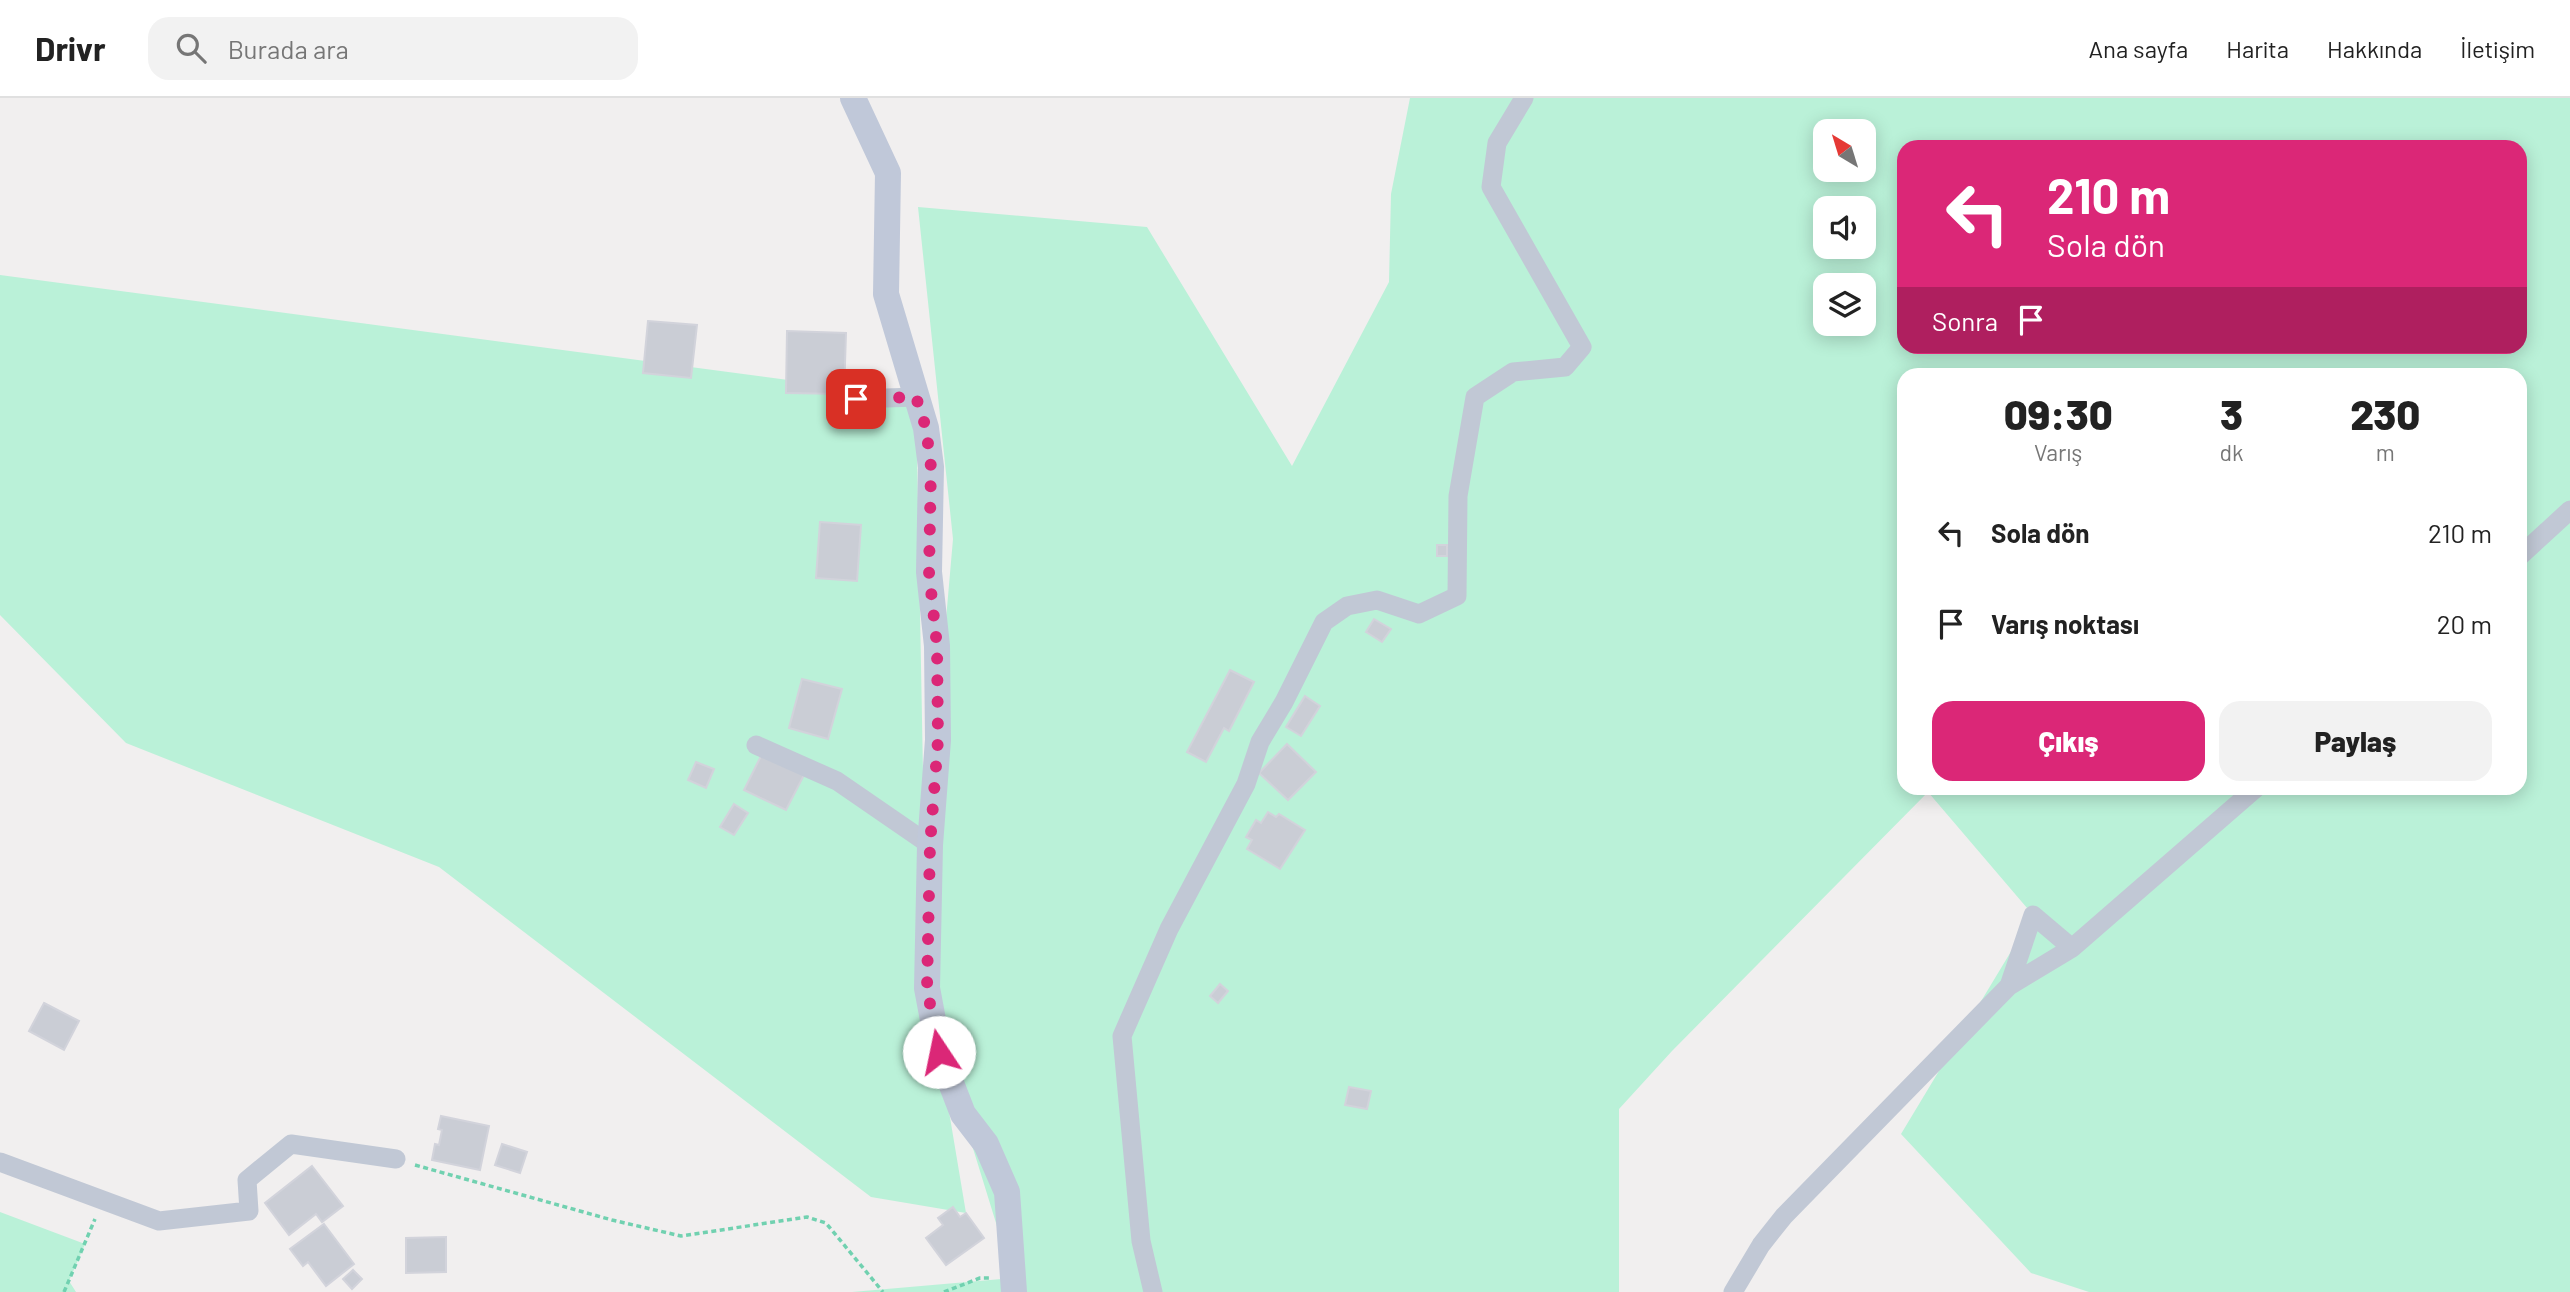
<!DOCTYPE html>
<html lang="tr">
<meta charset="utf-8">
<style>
body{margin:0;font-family:Barlow,sans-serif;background:#f2f2f2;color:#222;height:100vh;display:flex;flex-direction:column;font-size:26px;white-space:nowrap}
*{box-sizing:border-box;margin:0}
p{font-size:23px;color:#767676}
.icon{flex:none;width:38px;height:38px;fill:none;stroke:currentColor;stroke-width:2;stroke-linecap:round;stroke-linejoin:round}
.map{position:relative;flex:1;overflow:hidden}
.sheet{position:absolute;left:1897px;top:270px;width:630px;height:427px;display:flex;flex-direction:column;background:#fff;border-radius:21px;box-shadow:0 4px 18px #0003}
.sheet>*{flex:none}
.hud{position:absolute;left:1897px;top:42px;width:630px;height:214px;border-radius:21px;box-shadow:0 4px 18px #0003;background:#db2777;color:#fff;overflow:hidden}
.needle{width:46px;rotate:322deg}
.buttons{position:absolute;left:1813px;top:21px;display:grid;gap:14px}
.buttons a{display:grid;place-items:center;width:63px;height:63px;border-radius:14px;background:#fff;box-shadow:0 4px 18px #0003;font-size:35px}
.pin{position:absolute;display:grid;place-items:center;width:60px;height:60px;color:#fff;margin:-30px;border-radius:14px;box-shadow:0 4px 10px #0006}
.me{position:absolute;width:77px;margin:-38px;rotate:349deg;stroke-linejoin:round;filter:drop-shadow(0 0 5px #0008)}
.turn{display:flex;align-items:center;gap:24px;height:147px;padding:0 35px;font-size:32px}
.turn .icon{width:91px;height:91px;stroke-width:2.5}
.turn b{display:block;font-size:49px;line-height:60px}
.then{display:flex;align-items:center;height:66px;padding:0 35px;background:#0003;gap:14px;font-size:26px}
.eta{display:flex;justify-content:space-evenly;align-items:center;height:119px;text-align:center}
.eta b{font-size:42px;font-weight:800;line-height:49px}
.button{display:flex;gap:14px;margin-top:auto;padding:14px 35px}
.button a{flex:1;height:80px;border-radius:21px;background:#db2777;color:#fff;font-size:28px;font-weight:800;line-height:80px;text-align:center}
.button a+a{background:#f2f2f2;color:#222}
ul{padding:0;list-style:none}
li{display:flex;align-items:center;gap:21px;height:91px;padding:0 35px}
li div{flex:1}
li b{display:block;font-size:26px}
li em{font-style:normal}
header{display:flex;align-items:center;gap:42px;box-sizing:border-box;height:98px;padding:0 35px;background:#fff;border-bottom:2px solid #e0e0e0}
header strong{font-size:33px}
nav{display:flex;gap:38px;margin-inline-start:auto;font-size:24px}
.search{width:490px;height:63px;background:#f2f2f2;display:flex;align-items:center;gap:18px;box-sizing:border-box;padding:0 24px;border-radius:21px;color:#767676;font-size:26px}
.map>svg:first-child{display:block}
</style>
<header>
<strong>Drivr</strong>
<div class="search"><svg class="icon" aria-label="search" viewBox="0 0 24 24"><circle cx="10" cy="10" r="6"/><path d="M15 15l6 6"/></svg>Burada ara</div>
<nav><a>Ana sayfa</a><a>Harita</a><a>Hakkında</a><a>İletişim</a></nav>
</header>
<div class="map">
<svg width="2570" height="1194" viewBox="0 0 2570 1194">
<rect width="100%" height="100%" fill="#f1efef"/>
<path fill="#baf1d8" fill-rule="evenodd" d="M 1410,0 L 2570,0 L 2570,1194 L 2089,1194 L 2031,1175 L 1901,1036 L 2033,817 L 1928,694 L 1672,953 L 1619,1011 L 1619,1194 L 852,1194 L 1013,1180 L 934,924 L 966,1115 L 871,1099 L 439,769 L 126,645 L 0,517 L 0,177 L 916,299 L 927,889 L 934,659 L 953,441 L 918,109 L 1147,129 L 1292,368 L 1389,184 L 1391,96 ZM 1825,33 L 1864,33 L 1864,72 L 1825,72 ZM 1904,49 L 2520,49 L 2520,248 L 1904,248 ZM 1825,110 L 1864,110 L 1864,149 L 1825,149 ZM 1825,187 L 1864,187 L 1864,226 L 1825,226 ZM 1904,276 L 2520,276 L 2520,690 L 1904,690 Z
M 0,1114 L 85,1146 L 69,1183 L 76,1194 L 0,1194 Z"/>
<path fill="#cacdd5" stroke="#d2d3db" stroke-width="2" d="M 648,223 L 697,227 L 691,280 L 643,275 Z
M 787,233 L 846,235 L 844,296 L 786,295 Z
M 820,424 L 861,427 L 857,483 L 816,480 Z
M 1437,447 L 1447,447 L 1447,458 L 1437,458 Z
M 1374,521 L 1391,531 L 1382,544 L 1366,534 Z
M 1230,572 L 1254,584 L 1229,633 L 1224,630 L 1206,664 L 1187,654 Z
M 802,581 L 842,591 L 828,641 L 789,630 Z
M 1305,598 L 1320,608 L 1301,638 L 1286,629 Z
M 1287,646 L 1316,674 L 1288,702 L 1259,675 Z
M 762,656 L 804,677 L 786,712 L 744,692 Z
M 696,664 L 714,671 L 706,690 L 688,682 Z
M 734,706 L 748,715 L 734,737 L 720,729 Z
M 1268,714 L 1276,719 L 1279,716 L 1305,732 L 1280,771 L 1247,751 L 1252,742 L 1246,739 L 1256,722 L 1261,725 Z
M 1220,886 L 1228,893 L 1218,905 L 1210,898 Z
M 44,905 L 79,923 L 64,952 L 29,933 Z
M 1349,989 L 1371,993 L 1367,1011 L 1345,1007 Z
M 441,1018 L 489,1028 L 480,1072 L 432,1062 L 435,1046 L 439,1047 L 442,1032 L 438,1031 Z
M 502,1046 L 527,1054 L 520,1075 L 495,1067 Z
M 312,1068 L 343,1108 L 322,1124 L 316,1116 L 289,1137 L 265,1105 Z
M 953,1109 L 960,1119 L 966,1115 L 984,1140 L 946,1167 L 926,1140 L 943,1127 L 938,1120 Z
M 324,1126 L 354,1166 L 326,1188 L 308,1164 L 303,1168 L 290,1151 Z
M 446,1139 L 446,1174 L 406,1175 L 406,1140 Z
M 353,1172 L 362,1181 L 352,1191 L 343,1181 Z"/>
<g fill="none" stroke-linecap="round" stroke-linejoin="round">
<path stroke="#71d1b0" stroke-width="3.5" stroke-dasharray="5 3.5" stroke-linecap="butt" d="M 415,1067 L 612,1122 L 681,1138 L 807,1119 L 826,1125 L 883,1194
M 64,1194 L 95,1121
M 944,1194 L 980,1180 L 990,1180"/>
<path stroke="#c1c8d5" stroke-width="19" d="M 856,301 L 916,299
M 2520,458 L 2570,412
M 756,647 L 837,683 L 930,747
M 2072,850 L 2256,690
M 0,1064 L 159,1123 L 249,1113 L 247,1082 L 291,1046 L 396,1061
M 1153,1194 L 1141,1143 L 1122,938 L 1169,831 L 1246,686 L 1260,644 L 1284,604 L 1324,524 L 1347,508 L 1377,502 L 1419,516 L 1457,498 L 1458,398 L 1475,299 L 1513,274 L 1565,269 L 1582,249 L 1491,89 L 1497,45 L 1524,0
M 1733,1194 L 1761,1147 L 1784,1118 L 2009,888 L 2033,817 L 2072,850 L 2009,888"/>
<path stroke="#c0c8d9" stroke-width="26" d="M 853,0 L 888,75 L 886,196 L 926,330 L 931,369 L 929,474 L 937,548 L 938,642 L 930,747 L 927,890 L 939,954 L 963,1016 L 986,1046 L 1007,1094 L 1014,1194"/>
</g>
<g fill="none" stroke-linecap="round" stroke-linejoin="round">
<path stroke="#db2777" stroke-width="12" stroke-dasharray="0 21.6" d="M 856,301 L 916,299 L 926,330 L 931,369 L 929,474 L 937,548 L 938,642 L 930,747 L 927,890 L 939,954"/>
</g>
</svg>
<div class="buttons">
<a><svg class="needle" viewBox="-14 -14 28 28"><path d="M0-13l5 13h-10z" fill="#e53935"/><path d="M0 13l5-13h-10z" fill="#767676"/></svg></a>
<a><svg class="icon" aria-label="sound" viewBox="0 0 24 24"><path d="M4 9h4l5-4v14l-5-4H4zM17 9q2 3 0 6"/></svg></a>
<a><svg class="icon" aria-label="layers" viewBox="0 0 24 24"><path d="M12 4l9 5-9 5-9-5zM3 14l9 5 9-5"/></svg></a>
</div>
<div class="pin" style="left:856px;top:301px;background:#d93025"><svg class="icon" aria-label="arrive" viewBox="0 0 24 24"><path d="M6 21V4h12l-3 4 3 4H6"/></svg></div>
<svg class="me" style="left:939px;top:954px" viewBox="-20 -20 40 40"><circle r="19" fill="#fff"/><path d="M0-13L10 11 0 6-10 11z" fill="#db2777"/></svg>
<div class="hud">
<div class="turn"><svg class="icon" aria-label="left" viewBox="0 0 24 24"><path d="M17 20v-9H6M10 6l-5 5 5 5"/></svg><div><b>210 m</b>Sola dön</div></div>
<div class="then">Sonra<svg class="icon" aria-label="arrive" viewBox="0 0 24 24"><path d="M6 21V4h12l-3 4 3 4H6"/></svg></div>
</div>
<section class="sheet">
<div class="eta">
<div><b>09:30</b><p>Varış</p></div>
<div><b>3</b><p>dk</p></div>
<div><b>230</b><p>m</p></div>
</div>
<ul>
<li><svg class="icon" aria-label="left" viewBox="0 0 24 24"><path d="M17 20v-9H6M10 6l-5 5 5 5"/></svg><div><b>Sola dön</b></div><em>210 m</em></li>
<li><svg class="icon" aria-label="arrive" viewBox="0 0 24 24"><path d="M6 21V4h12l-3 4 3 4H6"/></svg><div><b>Varış noktası</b></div><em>20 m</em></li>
</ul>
<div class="button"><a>Çıkış</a><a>Paylaş</a></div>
</section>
</div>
